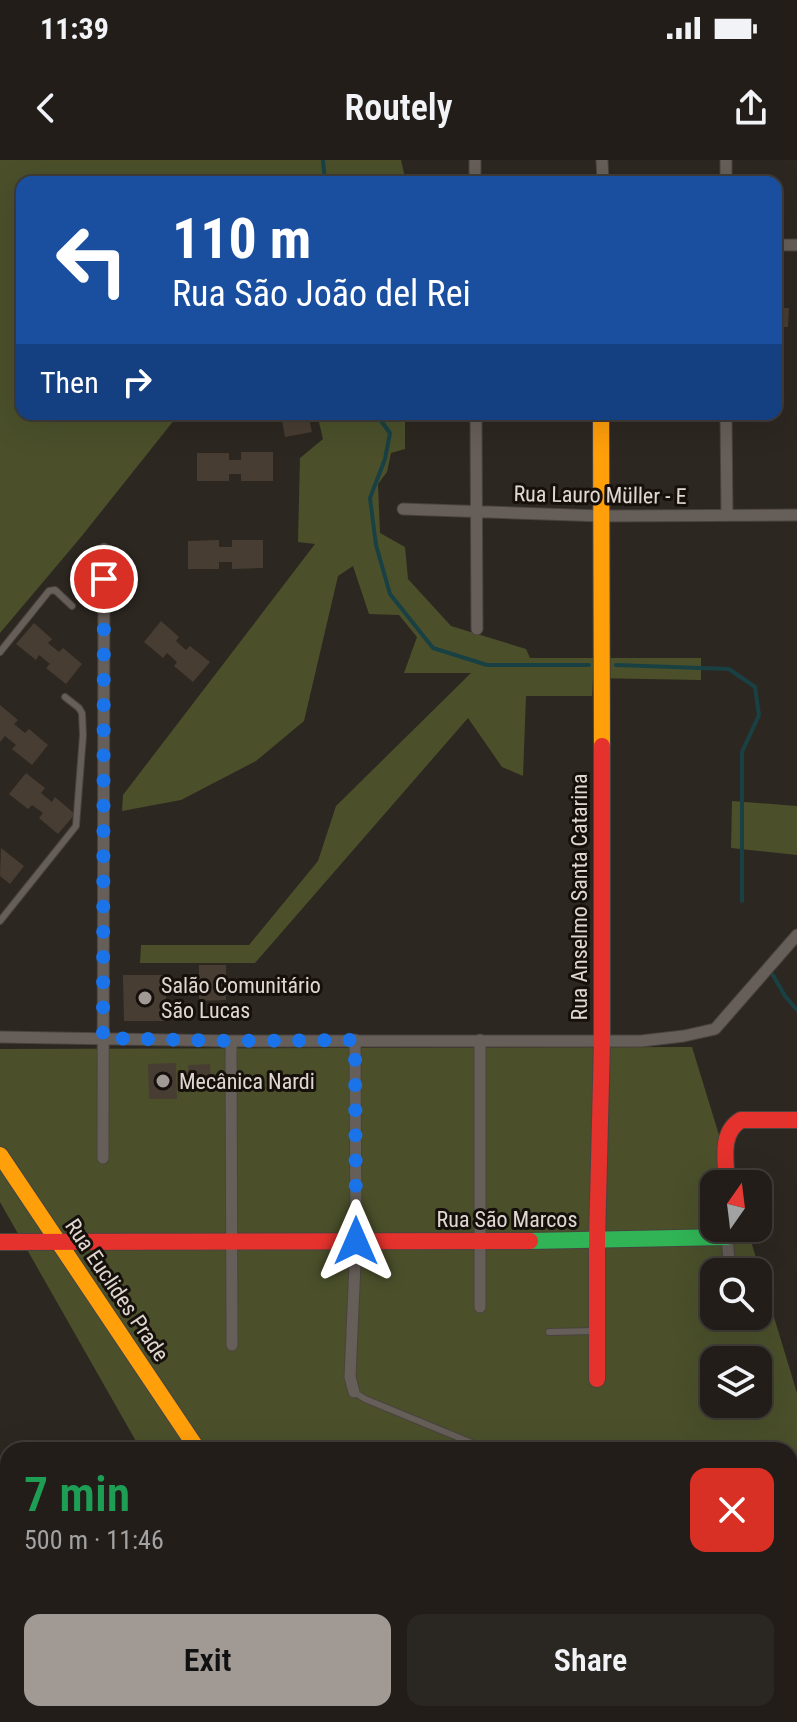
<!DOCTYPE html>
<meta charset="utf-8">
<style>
body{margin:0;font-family:"Roboto Condensed",sans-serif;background:#2a2622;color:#f1f3f6;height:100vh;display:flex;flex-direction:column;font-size:30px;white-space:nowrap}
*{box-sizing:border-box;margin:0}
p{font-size:26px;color:#a2a2a2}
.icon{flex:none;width:44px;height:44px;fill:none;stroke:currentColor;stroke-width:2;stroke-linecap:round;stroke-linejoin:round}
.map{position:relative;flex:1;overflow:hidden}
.side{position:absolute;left:0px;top:1282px;width:798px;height:280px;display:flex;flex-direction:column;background:#221d19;border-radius:24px 24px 0 0;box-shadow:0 8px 32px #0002,0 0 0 2px #3f3b38}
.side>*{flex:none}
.hud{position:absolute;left:16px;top:16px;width:766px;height:244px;border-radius:16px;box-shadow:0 8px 32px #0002,0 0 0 2px #3f3b38;background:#1a4fa0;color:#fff;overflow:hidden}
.needle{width:52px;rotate:14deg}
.fabs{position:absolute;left:700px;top:1010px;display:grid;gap:16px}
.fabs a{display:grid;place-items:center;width:72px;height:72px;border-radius:16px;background:#221d19;box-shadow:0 8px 32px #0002,0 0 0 2px #3f3b38;font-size:40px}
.pin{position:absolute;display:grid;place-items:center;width:68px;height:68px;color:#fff;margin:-34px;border:4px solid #fff;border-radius:50%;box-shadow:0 2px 8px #0007}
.me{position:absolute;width:88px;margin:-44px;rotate:0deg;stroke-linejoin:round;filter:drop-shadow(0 0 6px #0008)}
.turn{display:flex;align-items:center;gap:28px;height:168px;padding:0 24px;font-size:36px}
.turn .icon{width:104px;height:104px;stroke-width:2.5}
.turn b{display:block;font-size:56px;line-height:68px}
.then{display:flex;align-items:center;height:76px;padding:0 24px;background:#0003;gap:16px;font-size:30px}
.round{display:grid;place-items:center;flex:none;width:84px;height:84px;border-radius:16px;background:#2a2622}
.overview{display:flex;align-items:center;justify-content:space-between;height:136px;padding:0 24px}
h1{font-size:48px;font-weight:600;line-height:60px;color:#1e9e55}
.primary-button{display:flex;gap:16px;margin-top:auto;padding:16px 24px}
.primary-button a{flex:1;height:92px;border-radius:16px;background:#a19993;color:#111;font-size:32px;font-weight:600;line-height:92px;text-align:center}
.primary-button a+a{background:#2a2622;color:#f1f3f6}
.status{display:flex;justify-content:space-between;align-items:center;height:56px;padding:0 40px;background:#221d19;direction:ltr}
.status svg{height:22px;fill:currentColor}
header{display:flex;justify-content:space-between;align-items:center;height:104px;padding:0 24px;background:#221d19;font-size:36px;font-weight:600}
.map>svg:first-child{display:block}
</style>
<div class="status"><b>11:39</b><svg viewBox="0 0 49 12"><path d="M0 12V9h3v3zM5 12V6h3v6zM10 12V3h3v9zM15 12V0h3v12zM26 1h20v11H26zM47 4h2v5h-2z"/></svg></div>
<header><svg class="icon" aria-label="back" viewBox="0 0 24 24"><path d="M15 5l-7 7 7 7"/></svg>Routely<svg class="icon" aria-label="share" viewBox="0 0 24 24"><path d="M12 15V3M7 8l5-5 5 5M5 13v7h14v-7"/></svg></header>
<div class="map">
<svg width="797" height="1562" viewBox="0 0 797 1562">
<rect width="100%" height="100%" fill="#2d2721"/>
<path fill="#4b502b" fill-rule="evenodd" d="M 0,0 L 401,0 L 406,22 L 22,22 L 22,254 L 179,254 L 81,377 L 0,473 Z
M 317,254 L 405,254 L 405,289 L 391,293 L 387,312 L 378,324 L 380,373 L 405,387 L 408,419 L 451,466 L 526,489 L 530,498 L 701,498 L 701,520 L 593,518 L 592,536 L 526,536 L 523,616 L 502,607 L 468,558 L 255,803 L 140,803 L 141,785 L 249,785 L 318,701 L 336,646 L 471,513 L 404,513 L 417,477 L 399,455 L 369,454 L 353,406 L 338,416 L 304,561 L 256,601 L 181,640 L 122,651 L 123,635 L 315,384 L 298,382 L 300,298 L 323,279 Z
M 732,641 L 797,646 L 797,695 L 731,688 Z
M 692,887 L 734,1024 L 714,1024 L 714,1068 L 747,1068 L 797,1233 L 797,1498 L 790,1509 L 790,1290 L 141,1290 L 0,1042 L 0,889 ZM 714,1112 L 758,1112 L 758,1156 L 714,1156 ZM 714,1200 L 758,1200 L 758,1244 L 714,1244 Z
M 8,1329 L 8,1554 L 760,1554 L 755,1562 L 0,1562 L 0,1330 Z"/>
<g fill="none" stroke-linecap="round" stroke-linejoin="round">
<path stroke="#194144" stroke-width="4" d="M 323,0 L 325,22
M 376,254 L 390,273 L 385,299 L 370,338 L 376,385 L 390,434 L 433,488 L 487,505 L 589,505
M 616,505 L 729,509 L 755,527 L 759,555 L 742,592 L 742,741
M 773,815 L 785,836 L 797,850"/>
</g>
<path fill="#483d32" d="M 776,148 L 789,148 L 788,167 L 776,167 Z
M 281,254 L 308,254 L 312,272 L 285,277 Z
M 241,292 L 273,292 L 273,321 L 241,321 L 241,314 L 229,314 L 229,321 L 197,321 L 197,293 L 229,293 L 229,300 L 241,300 Z
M 219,380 L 219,387 L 232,387 L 232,380 L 263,380 L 263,408 L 232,409 L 232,402 L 219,402 L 219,409 L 188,409 L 188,381 Z
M 161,461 L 179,477 L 176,481 L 186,490 L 190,486 L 210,502 L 193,522 L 174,506 L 177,502 L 167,493 L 163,498 L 144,482 Z
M 34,463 L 52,479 L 48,483 L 59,492 L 63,488 L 82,504 L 66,524 L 46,508 L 50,504 L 39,495 L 36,500 L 16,484 Z
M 0,545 L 18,560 L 14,564 L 25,573 L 29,569 L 48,585 L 32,605 L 12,589 L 16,585 L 5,576 L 0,582 Z
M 26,613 L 45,628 L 41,633 L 52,642 L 55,637 L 75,654 L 58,674 L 39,658 L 43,653 L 32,645 L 28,649 L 9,634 Z
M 1,688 L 24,706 L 10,724 L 0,716 Z
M 199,805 L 226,805 L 226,840 L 199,841 Z
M 123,815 L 166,815 L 166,861 L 124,861 Z
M 176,903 L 177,939 L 149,939 L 148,904 Z
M 210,904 L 211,924 L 189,924 L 188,905 Z
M 521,1554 L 564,1554 L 557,1562 L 514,1562 Z"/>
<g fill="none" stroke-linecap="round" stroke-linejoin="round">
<defs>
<path id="lane" d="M 0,492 L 49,431 L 55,430 L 72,446
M 0,761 L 76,666 L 83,575 L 82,553 L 79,548 L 65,537
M 549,1172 L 594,1171
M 354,1232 L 365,1239 L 489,1290
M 790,1368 L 797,1371"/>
<path id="street" d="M 475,0 L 475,22
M 602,0 L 603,22
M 726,22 L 726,0
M 776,85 L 797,85
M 476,254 L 477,469
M 726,254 L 727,355
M 403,349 L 601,356 L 797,355
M 0,877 L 231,881 L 641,881 L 684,876 L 715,869 L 797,775
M 231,881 L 232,1185
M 103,998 L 104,389
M 727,1077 L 730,1112
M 480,1147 L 480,880
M 354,1232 L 350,1217 L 356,1081 L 355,880
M 0,1317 L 8,1316"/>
<path id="fast" d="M 530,1081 L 727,1077 L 727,1068
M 378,1554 L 383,1562"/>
<path id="slow" d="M 601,254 L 602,586
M 0,995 L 198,1290"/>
<path id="jam" d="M 727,1024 C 726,1002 719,973 741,960 L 797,960
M 0,1082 L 530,1081
M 597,1219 L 597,1081 L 602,881 L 602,586"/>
</defs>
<use href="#lane" stroke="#49433e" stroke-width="8"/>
<use href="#street" stroke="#49433e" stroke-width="13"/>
<use href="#fast" stroke="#49433e" stroke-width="18"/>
<use href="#slow" stroke="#49433e" stroke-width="18"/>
<use href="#jam" stroke="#49433e" stroke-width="18"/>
<use href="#lane" stroke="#665e59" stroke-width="6"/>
<use href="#street" stroke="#665e59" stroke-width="11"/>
<use href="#fast" stroke="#30b455" stroke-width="16"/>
<use href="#slow" stroke="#ff9f0a" stroke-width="16"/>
<use href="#jam" stroke="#e5322d" stroke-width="16"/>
</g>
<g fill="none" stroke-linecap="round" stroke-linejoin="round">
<path stroke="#1a73e8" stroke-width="14" stroke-dasharray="0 25.2" d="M 104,419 L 103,878 L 231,881 L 355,880 L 356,1081"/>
</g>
<g fill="#a19993" stroke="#16100c" stroke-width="3">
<circle cx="145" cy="838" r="8"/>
<circle cx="163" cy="921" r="8"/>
</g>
<g text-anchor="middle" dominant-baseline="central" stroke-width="6" stroke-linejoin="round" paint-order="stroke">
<g font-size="22" fill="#e0d7d0" stroke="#16100c">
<text transform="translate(600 335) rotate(1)">Rua Lauro Müller - E</text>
<text transform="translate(579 737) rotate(-90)">Rua Anselmo Santa Catarina</text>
<text x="507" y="1059">Rua São Marcos</text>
<text transform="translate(117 1130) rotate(56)">Rua Euclides Prade</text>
</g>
<g font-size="22" fill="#e0d7d0" stroke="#16100c" text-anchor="start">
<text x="161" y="825">Salão Comunitário<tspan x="161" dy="25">São Lucas</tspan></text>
<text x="179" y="921">Mecânica Nardi</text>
</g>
</g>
</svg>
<div class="fabs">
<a><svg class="needle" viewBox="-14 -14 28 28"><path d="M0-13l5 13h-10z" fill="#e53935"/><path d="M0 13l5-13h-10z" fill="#a2a2a2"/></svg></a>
<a><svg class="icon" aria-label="search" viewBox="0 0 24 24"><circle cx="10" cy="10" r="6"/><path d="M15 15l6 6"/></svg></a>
<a><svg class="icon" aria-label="layers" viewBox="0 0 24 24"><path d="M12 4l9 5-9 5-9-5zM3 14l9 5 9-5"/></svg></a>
</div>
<div class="pin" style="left:104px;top:419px;background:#d93025"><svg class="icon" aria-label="arrive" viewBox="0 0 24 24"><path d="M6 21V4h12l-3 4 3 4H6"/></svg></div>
<svg class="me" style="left:356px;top:1081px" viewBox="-20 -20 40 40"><path d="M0-17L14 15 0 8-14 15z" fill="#1a73e8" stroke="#fff" stroke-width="4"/></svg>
<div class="hud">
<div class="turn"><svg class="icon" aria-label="left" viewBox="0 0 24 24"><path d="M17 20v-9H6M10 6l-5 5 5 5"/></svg><div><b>110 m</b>Rua São João del Rei</div></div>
<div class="then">Then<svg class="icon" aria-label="right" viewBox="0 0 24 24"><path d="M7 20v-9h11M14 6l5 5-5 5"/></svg></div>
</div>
<section class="side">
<div class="overview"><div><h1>7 min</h1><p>500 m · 11:46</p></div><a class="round" style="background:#d93025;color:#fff"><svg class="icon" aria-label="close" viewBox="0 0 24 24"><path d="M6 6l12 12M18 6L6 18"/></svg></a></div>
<div class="primary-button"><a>Exit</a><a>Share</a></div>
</section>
</div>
